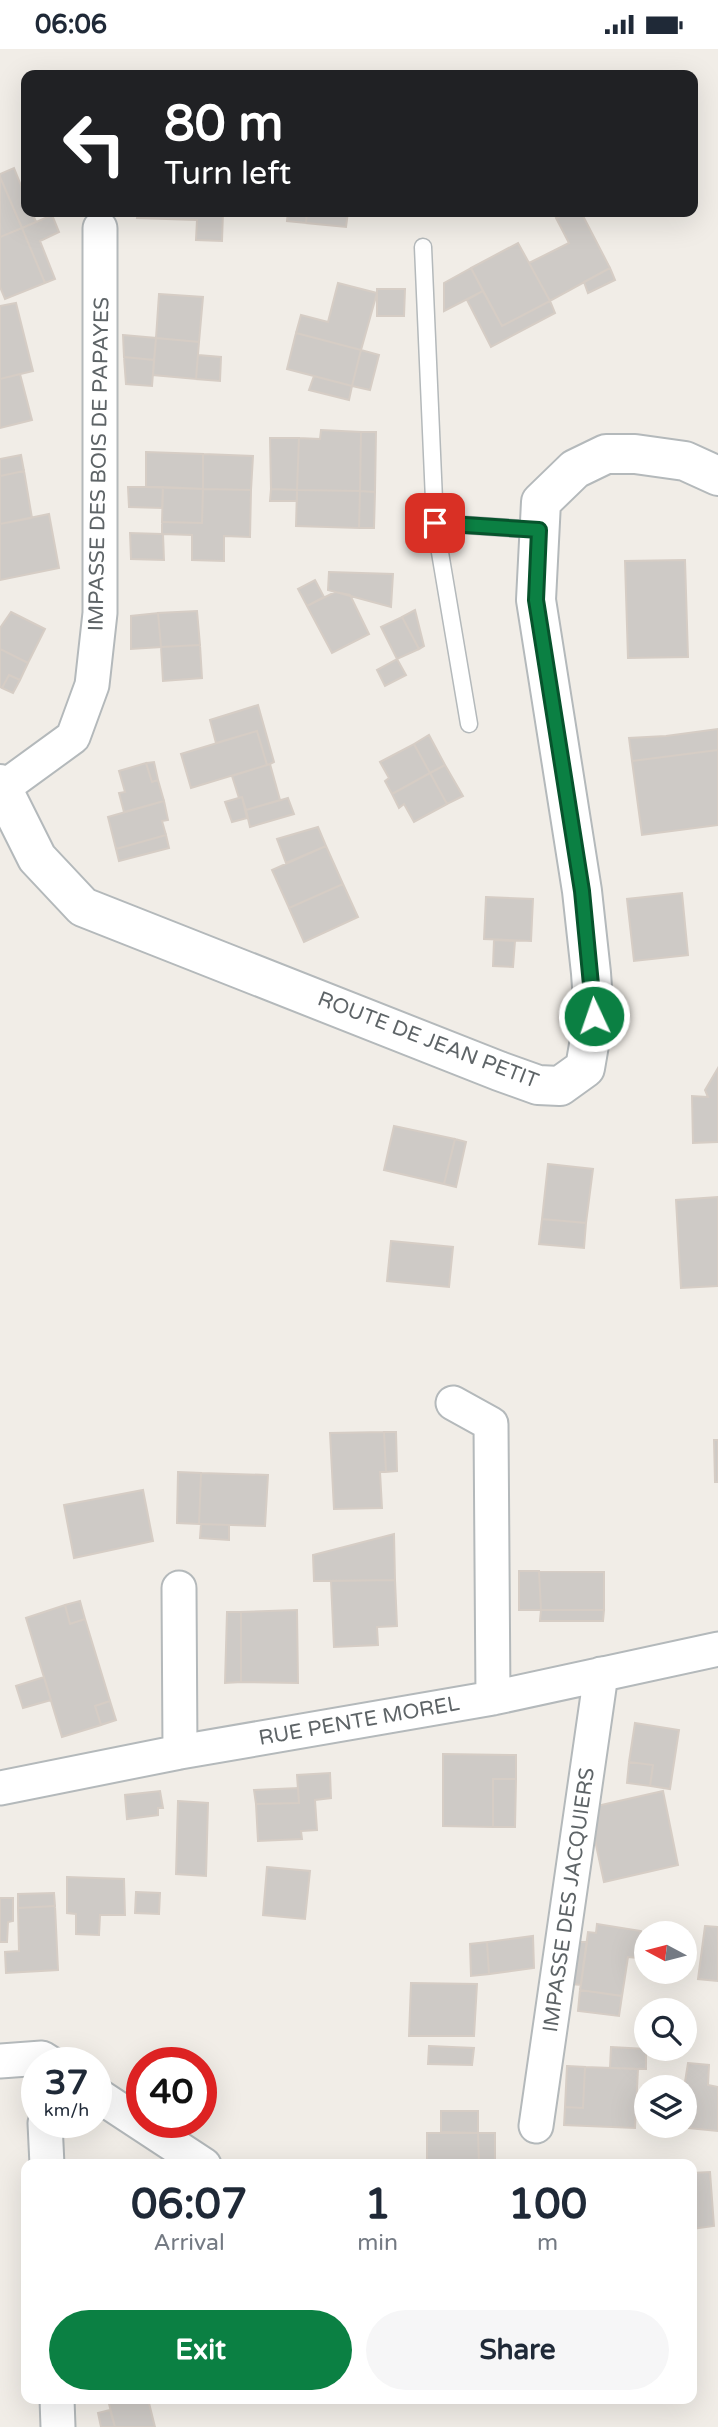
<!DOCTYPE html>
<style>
body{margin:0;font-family:"Varela Round",sans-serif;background:#f6f6f7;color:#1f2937;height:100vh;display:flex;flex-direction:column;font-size:26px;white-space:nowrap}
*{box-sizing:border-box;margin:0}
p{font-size:23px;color:#747a83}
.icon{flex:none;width:38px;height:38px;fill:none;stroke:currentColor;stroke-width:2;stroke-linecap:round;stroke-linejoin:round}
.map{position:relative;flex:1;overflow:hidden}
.side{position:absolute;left:21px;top:2110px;width:676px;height:245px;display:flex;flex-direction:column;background:#fff;border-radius:14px;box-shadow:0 7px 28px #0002}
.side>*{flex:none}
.banner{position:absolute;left:21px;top:21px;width:677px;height:147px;border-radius:14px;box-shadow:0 7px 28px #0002;background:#202124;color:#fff;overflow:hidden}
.needle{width:46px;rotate:277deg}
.controls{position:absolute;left:634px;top:1872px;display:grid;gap:14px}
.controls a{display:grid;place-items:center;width:63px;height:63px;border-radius:50%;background:#fff;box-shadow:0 7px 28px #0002;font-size:35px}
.speed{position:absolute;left:21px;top:1998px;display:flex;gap:14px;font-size:35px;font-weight:700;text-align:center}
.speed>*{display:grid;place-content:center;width:91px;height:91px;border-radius:50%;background:#fff;box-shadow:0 7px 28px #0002;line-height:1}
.speed small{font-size:18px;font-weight:400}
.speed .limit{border:10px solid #d22;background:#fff;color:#111}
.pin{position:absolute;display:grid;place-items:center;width:60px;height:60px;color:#fff;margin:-30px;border-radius:14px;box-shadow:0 4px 10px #0006}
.me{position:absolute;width:77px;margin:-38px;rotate:357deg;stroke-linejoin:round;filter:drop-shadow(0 0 5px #0008)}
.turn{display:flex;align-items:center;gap:24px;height:147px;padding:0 28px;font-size:32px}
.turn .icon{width:91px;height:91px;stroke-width:2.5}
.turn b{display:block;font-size:49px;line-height:60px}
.eta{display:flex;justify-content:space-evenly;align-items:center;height:119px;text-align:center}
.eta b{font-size:42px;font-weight:800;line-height:49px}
.primary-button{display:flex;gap:14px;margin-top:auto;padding:14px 28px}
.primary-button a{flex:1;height:80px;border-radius:42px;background:#0b8043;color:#fff;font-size:28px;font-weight:800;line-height:80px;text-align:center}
.primary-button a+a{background:#f6f6f7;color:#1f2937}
.status{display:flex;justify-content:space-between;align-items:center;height:49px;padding:0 35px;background:#fff;direction:ltr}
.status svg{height:19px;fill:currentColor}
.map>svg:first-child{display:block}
</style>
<div class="status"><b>06:06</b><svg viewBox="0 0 49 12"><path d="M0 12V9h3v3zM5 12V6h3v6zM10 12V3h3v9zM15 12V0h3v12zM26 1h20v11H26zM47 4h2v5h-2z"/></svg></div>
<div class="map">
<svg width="718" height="2378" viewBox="0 0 718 2378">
<rect width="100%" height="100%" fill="#f1ede7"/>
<path fill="#cecac6" stroke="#d6cdc5" stroke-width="2" d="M 14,119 L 26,149 L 26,163 L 32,163 L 36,173 L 22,179 L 0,128 L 0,125 Z
M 0,128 L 22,179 L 0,188 Z
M 138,163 L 223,163 L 222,192 L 196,191 L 197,171 L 137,169 Z
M 288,163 L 307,163 L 306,174 L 287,172 Z
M 307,163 L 348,163 L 346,178 L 306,174 Z
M 568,163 L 581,163 L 610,219 L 550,252 L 529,214 L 569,194 L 556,169 Z
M 52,166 L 59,183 L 40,192 L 55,230 L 45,234 L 22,179 Z
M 22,179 L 45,234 L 5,250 L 0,238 L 0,188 Z
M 518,194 L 550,252 L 502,277 L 471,219 Z
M 471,219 L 483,242 L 444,262 L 444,234 Z
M 610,219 L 615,231 L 588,244 L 584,233 Z
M 338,234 L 377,244 L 361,301 L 296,284 L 301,266 L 328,273 Z
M 377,240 L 405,240 L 404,267 L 377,267 Z
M 483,242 L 502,277 L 550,252 L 555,264 L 491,298 L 467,251 Z
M 159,245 L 203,248 L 199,293 L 156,289 Z
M 16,254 L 33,322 L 0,330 L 0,257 Z
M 296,284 L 361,301 L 352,337 L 287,320 Z
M 123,286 L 156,289 L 154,311 L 124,308 Z
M 156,289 L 199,293 L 196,330 L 153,326 Z
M 361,301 L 379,306 L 370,341 L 352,337 Z
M 198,306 L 221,308 L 220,332 L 196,330 Z
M 124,308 L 154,311 L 152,337 L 126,335 Z
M 20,325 L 32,371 L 0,379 L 0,330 Z
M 314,327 L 352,337 L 349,351 L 309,341 Z
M 321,381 L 361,383 L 360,442 L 297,441 L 299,389 L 320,390 Z
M 361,383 L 376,383 L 375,443 L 360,442 Z
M 270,389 L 299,389 L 297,441 L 271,440 Z
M 146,403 L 203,405 L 203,440 L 146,438 Z
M 203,405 L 253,407 L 251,441 L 203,440 Z
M 21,406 L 24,422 L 0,427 L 0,410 Z
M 24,422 L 32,469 L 0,475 L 0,427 Z
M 128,438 L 163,438 L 162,459 L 129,458 Z
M 163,438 L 203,440 L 202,474 L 162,473 Z
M 203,440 L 251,441 L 250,488 L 224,487 L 224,512 L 192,511 L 192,486 L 163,485 L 164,511 L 131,510 L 130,484 L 162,485 L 162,473 L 202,474 Z
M 271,440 L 297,441 L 297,452 L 270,452 Z
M 297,441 L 360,442 L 359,479 L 296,477 Z
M 360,442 L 375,443 L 374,479 L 359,479 Z
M 49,465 L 59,519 L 0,531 L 0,475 Z
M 685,511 L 688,608 L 628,609 L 625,512 Z
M 329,523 L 393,525 L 391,558 L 328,541 Z
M 315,531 L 324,548 L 307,557 L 298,540 Z
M 335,543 L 350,546 L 369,585 L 332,604 L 307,557 Z
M 415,561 L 424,597 L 419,600 L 402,568 Z
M 197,562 L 200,596 L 161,598 L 158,564 Z
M 11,563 L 45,580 L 28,614 L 0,600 L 0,579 Z
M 158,564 L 161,598 L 131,600 L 131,567 Z
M 402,568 L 419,600 L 397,610 L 381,578 Z
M 200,596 L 202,629 L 163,632 L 161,598 Z
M 0,600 L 28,614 L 20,631 L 9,626 L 2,639 L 0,638 Z
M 397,610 L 406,626 L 385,637 L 377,621 Z
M 9,626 L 20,631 L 13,644 L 2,639 Z
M 258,656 L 274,713 L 270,715 L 267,716 L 257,682 L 216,694 L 210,671 Z
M 718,680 L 718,701 L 632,712 L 629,689 L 666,687 Z
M 257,682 L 267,716 L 191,739 L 181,705 Z
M 429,686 L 445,716 L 430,724 L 414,695 Z
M 414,695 L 430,724 L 392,745 L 385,732 L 389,729 L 380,713 Z
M 718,701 L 718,776 L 642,786 L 632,712 Z
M 154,713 L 158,731 L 152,733 L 146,714 Z
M 146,714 L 152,733 L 158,731 L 164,752 L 124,763 L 119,744 L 125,743 L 119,722 Z
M 270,715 L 280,751 L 246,761 L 242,748 L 239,749 L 232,727 Z
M 445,716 L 463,747 L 447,755 L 430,724 Z
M 430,724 L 447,755 L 414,773 L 404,755 L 399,759 L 392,745 Z
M 242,748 L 247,769 L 232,773 L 225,753 Z
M 288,749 L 294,765 L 250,778 L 246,761 Z
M 164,752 L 168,771 L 162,772 L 166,786 L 116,800 L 108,768 Z
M 318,778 L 326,797 L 286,814 L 277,790 Z
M 166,786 L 169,799 L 119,812 L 116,800 Z
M 326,797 L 343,835 L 289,859 L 272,821 Z
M 343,835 L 358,868 L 304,893 L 289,859 Z
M 682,844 L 688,906 L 634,912 L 627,850 Z
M 486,848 L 533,850 L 531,892 L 484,890 Z
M 494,891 L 515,892 L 513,918 L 493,917 Z
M 718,1019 L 718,1093 L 693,1094 L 692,1047 L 708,1048 L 705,1041 Z
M 394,1077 L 455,1090 L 444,1135 L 384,1121 Z
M 455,1090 L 466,1093 L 456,1138 L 444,1135 Z
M 548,1115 L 593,1120 L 586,1174 L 542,1170 Z
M 718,1148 L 718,1237 L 681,1239 L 676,1151 Z
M 542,1170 L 586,1174 L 584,1199 L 539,1195 Z
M 391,1192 L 453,1198 L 449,1238 L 387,1232 Z
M 384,1383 L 396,1383 L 397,1422 L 386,1423 Z
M 384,1383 L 386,1423 L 380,1423 L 382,1459 L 334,1460 L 330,1384 Z
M 714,1391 L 718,1391 L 718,1433 L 715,1433 Z
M 178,1423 L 201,1424 L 199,1475 L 177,1474 Z
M 201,1424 L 268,1426 L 265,1477 L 199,1475 Z
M 143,1441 L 153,1492 L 74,1509 L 64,1456 Z
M 201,1475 L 229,1476 L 229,1491 L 200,1489 Z
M 394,1485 L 395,1531 L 314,1532 L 313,1506 Z
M 519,1522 L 539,1522 L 541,1561 L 519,1561 Z
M 539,1522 L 604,1523 L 604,1561 L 541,1561 Z
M 395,1531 L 397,1577 L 377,1578 L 378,1596 L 334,1598 L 331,1532 Z
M 80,1552 L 85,1570 L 70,1575 L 65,1556 Z
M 65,1556 L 70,1575 L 85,1570 L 110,1652 L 95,1657 L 101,1676 L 62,1688 L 26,1569 Z
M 297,1561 L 298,1634 L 241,1633 L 241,1563 Z
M 541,1561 L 604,1561 L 603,1572 L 540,1572 Z
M 227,1563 L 241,1563 L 241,1633 L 225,1634 Z
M 44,1628 L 51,1651 L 23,1659 L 16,1637 Z
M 110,1652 L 116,1671 L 101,1676 L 95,1657 Z
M 635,1674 L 679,1681 L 670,1740 L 650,1737 L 653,1716 L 629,1713 Z
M 443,1705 L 516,1706 L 516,1730 L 493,1730 L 493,1778 L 443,1777 Z
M 629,1713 L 653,1716 L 650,1737 L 627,1734 Z
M 330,1724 L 331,1749 L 315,1751 L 317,1781 L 301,1782 L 302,1790 L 258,1792 L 256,1755 L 299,1754 L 297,1726 Z
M 493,1730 L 516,1730 L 515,1778 L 493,1778 Z
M 298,1739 L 299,1754 L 256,1755 L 254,1741 Z
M 160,1742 L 163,1759 L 158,1759 L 158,1766 L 127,1770 L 125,1746 Z
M 663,1742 L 678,1816 L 604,1833 L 588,1759 Z
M 178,1752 L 208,1754 L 206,1827 L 176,1825 Z
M 267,1818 L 310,1822 L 305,1870 L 263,1866 Z
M 67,1828 L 124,1830 L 125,1866 L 100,1866 L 99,1886 L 76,1885 L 76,1865 L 67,1864 Z
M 136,1843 L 160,1844 L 159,1865 L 135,1864 Z
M 54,1844 L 55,1857 L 18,1859 L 18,1845 Z
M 0,1849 L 13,1849 L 13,1872 L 8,1873 L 7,1893 L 0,1893 Z
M 55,1857 L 58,1921 L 6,1924 L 5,1903 L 19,1902 L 18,1859 Z
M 597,1875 L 641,1882 L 637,1909 L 628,1908 L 622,1947 L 580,1941 L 588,1883 L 596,1884 Z
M 705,1877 L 718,1878 L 718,1932 L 698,1930 Z
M 533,1887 L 534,1919 L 489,1925 L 487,1893 Z
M 487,1893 L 489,1925 L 471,1927 L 470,1895 Z
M 576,1893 L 587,1893 L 581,1936 L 571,1935 Z
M 411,1934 L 477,1935 L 474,1987 L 409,1987 Z
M 580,1941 L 622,1947 L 619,1967 L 578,1962 Z
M 429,1997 L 474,1999 L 472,2016 L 428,2015 Z
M 611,1998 L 646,2000 L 646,2020 L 610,2019 Z
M 688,2014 L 709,2016 L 708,2036 L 718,2038 L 718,2082 L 678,2078 L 684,2077 L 684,2039 Z
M 567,2017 L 585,2018 L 583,2059 L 565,2058 Z
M 585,2018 L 638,2020 L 635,2079 L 564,2076 L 565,2058 L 583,2059 Z
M 441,2062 L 478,2062 L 478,2084 L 441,2083 Z
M 427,2084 L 478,2084 L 479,2116 L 427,2116 Z
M 478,2084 L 495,2084 L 495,2116 L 479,2116 Z
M 710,2123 L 714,2177 L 691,2180 L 691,2124 Z
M 148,2350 L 155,2378 L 115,2378 L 108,2351 Z
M 110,2361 L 115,2378 L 101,2378 L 98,2364 Z"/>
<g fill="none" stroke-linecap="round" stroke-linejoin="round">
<defs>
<path id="service" d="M 423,198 L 435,474 L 469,675
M 435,474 L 539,481"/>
<path id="minor" d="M 3,739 L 73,688 L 92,636 L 100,564 L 100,179
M 453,1354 L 491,1375 L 493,1649
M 179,1539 L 180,1703
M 0,1739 L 180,1703 L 493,1649 L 718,1600
M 0,2012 L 42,2009 L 50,2014
M 96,2045 L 204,2116
M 45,2074 L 47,2116
M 536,2077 L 601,1625
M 57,2350 L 58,2378"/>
<path id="tertiary" d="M 0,735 L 37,809 L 83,858 L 499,1022 L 538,1036 L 560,1037 L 585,1019 L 594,967 L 591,924 L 582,842 L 536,551 L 541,453 L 575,420 L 606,405 L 635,405 L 685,412 L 718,427"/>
</defs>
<use href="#service" stroke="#b4b9bb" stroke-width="19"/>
<use href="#minor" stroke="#b4b9bb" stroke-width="37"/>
<use href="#tertiary" stroke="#b4b9bb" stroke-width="42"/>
<use href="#service" stroke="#fff" stroke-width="16"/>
<use href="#minor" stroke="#fff" stroke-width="33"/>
<use href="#tertiary" stroke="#fff" stroke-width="38"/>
</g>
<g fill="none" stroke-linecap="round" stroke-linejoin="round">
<defs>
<path id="route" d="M 435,474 L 539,481 L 536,551 L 582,842 L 594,967"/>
</defs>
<use href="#route" stroke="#07532c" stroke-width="18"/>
<use href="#route" stroke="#0b8043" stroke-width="12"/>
</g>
<g text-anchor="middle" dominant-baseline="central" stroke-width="7" stroke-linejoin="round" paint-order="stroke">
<g font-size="21" fill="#5e6467" stroke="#fff">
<text transform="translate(99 415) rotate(-89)">IMPASSE DES BOIS DE PAPAYES</text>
<text transform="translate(428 991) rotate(21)">ROUTE DE JEAN PETIT</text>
<text transform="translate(359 1672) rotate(-10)">RUE PENTE MOREL</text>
<text transform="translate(569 1851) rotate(-82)">IMPASSE DES JACQUIERS</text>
</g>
</g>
</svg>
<div class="controls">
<a><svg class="needle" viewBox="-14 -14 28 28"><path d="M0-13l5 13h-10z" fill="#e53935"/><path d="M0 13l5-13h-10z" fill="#747a83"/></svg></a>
<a><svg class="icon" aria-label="search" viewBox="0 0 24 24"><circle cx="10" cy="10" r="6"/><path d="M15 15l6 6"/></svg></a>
<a><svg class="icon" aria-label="layers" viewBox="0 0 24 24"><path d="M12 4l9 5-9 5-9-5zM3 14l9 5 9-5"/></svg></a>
</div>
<div class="speed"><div>37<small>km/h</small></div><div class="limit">40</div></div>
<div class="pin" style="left:435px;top:474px;background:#d93025"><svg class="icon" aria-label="arrive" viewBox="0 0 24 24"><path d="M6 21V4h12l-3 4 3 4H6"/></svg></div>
<svg class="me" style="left:594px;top:967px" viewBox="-20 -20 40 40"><circle r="17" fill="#0b8043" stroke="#fff" stroke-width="3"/><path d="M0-11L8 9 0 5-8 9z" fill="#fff"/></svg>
<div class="banner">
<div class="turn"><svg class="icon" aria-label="left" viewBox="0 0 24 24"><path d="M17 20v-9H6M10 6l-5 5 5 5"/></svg><div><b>80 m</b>Turn left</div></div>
</div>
<section class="side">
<div class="eta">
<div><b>06:07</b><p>Arrival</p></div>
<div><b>1</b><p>min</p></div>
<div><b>100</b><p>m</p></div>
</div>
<div class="primary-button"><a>Exit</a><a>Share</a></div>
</section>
</div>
